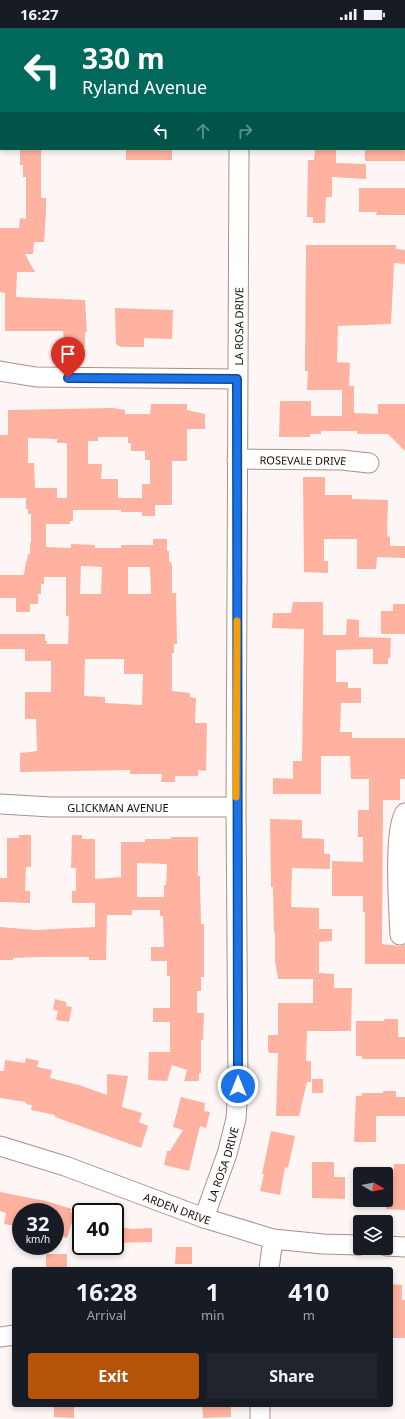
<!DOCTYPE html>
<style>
body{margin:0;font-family:"Noto Sans",sans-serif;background:#20242c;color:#f1f3f6;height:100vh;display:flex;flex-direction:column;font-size:15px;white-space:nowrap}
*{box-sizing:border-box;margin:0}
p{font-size:13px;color:#9ea1a6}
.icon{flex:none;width:22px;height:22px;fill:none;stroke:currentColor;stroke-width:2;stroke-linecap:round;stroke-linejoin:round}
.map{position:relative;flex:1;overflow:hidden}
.drawer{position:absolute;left:12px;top:1239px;width:381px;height:140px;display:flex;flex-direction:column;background:#171b24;border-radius:4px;box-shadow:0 2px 6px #0003}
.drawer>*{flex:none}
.hud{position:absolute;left:0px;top:0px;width:405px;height:122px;box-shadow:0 2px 6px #0003;background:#00695c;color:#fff;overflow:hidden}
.needle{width:26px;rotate:100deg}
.controls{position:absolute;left:353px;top:1139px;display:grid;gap:8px}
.controls a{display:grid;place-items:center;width:40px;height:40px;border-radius:4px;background:#171b24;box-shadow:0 2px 6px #0003;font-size:20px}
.speed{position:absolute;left:12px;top:1175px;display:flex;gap:8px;font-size:20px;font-weight:700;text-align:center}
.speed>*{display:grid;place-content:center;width:52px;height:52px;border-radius:50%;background:#171b24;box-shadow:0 2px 6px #0003;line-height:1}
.speed small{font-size:10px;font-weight:400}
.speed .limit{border:2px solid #111;border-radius:6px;background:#fff;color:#111}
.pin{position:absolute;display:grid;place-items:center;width:34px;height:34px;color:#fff;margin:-41px -17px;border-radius:50% 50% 50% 0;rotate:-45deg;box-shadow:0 0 4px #0007}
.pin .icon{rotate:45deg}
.me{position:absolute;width:44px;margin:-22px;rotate:0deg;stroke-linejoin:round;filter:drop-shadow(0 0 3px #0008)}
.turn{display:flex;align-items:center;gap:14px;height:84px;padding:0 16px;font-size:18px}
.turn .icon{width:52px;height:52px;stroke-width:2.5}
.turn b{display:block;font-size:28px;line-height:34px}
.lanes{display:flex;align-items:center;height:38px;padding:0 16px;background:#0003;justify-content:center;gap:20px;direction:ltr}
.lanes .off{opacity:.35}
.eta{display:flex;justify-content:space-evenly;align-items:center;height:68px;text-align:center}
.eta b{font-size:24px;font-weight:700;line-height:28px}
.primary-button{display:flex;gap:8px;margin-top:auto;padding:8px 16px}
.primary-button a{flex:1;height:46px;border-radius:4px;background:#b45309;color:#fff;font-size:16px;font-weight:700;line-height:46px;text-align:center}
.primary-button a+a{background:#20242c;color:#f1f3f6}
.status{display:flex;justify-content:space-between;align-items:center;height:28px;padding:0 20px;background:#171b24;direction:ltr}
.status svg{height:11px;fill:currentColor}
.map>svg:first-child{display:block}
</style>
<div class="status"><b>16:27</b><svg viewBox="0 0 49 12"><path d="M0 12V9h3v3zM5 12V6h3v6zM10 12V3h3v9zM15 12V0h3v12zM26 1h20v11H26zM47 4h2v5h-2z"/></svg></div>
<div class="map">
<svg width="405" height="1391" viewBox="0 0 405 1391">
<rect width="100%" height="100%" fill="#fdf6f4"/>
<path fill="#feb29f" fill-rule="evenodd" d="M 20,121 L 41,121 L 41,170 L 46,170 L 46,184 L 44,214 L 34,214 L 33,226 L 25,226 L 35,244 L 17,244 L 16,269 L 85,272 L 87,304 L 85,304 L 85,319 L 65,319 L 63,303 L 5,303 L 5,265 L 0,264 L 0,200 L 19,200 L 20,190 L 26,191 L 26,149 L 23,149 L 23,137 L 20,137 Z
M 126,121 L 172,121 L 172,132 L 126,132 Z
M 315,121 L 336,121 L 336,135 L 366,136 L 366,151 L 332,149 L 332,169 L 326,169 L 325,195 L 313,195 L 313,189 L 307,189 L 308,132 L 314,132 Z
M 365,121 L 405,121 L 405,133 L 365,133 Z
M 359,160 L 405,160 L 405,187 L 376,187 L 377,184 L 359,184 Z
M 306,217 L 396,217 L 396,221 L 405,222 L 405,236 L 394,235 L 391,296 L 338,298 L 337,334 L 350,335 L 349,358 L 354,358 L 354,385 L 378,386 L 378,376 L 405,376 L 405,423 L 388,406 L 357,406 L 357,403 L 321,403 L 321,406 L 310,406 L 310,409 L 279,409 L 280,373 L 311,373 L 311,388 L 342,388 L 342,362 L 307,362 L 308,343 L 305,343 Z
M 115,280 L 173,282 L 172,311 L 144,310 L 144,319 L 121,319 L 116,316 Z
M 151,376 L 187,376 L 187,382 L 205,386 L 205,401 L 187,401 L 187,433 L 172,433 L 172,477 L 155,477 L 155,488 L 142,488 L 142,484 L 121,484 L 121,482 L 73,482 L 73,493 L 70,493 L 70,496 L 46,496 L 46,519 L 71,520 L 71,516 L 95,517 L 95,520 L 121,520 L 121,517 L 153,517 L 153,511 L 167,511 L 167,523 L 169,523 L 169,534 L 171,534 L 172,539 L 172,565 L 176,565 L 177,616 L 174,616 L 174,625 L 172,625 L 172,663 L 190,665 L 190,669 L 196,670 L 195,695 L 207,695 L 206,743 L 198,742 L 198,748 L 175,748 L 175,754 L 161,754 L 162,746 L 130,746 L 130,742 L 20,744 L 20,725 L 37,723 L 36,691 L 25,691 L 25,664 L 51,664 L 51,633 L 25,633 L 25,621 L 0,621 L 0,606 L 45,606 L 45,613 L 47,613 L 47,616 L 68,616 L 69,588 L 66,588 L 66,549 L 44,549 L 44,556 L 41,556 L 41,566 L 38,566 L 38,576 L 30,576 L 30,584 L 16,584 L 16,570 L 0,570 L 0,547 L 24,547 L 26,533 L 27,533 L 28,526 L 30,526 L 30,515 L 31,515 L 31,486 L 28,486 L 28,481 L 26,481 L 26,470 L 0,470 L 0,407 L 8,407 L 8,382 L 113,380 L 125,382 L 125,386 L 150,386 ZM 98,409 L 128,409 L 128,415 L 131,415 L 131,423 L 145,423 L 145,432 L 150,432 L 150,456 L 142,456 L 142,470 L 118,470 L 118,451 L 101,451 L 102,436 L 88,436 L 88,413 L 98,413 ZM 28,410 L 57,411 L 57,415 L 67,415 L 67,470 L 57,470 L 57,460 L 35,460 L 34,435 L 28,435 ZM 81,538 L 102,539 L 101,566 L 80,566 ZM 128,539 L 150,539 L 151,566 L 128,566 ZM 85,631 L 124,631 L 124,646 L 143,646 L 142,677 L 105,675 L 105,669 L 84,668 Z
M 303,449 L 325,449 L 325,467 L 352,467 L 352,471 L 388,472 L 387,508 L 390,509 L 390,518 L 405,518 L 405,530 L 377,529 L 376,541 L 357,541 L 357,511 L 324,511 L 324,533 L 328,533 L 328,545 L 304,544 Z
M 293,574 L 323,574 L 323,607 L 346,607 L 347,591 L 359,592 L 359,609 L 391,610 L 390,630 L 388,630 L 388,636 L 373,636 L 373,621 L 336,622 L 336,654 L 348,654 L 348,660 L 361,660 L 361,675 L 341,675 L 340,704 L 352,704 L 352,710 L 405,710 L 405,751 L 400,751 L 400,772 L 383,772 L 382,916 L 400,918 L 405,917 L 405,936 L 365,936 L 365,884 L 363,884 L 363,868 L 332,868 L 332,833 L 363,834 L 363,809 L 358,809 L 358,782 L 369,782 L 369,751 L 351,751 L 350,728 L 321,728 L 321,766 L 273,766 L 273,750 L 293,751 L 293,733 L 302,733 L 304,601 L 272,600 L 273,585 L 291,585 Z
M 393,576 L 405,576 L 405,606 L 381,606 L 381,583 L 393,583 Z
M 270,791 L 302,792 L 302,810 L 324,811 L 324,826 L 330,826 L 330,841 L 292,840 L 291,879 L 319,880 L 319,901 L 332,901 L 332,913 L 319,914 L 319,945 L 334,946 L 334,960 L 352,960 L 351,1003 L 307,1003 L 306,1033 L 311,1033 L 311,1054 L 307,1054 L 299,1088 L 276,1088 L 278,1025 L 269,1025 L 268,1022 L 268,1007 L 278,1007 L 278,975 L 313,975 L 313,951 L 278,951 L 275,932 L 275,905 L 274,905 L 273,859 L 271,859 Z
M 19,807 L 31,807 L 31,839 L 26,839 L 25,863 L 30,863 L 30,875 L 0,874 L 0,850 L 7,850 L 7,810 L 19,810 Z
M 72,807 L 82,807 L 82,811 L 95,811 L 95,851 L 121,849 L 121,814 L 145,814 L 145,811 L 171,811 L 171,809 L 198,809 L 198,848 L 200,848 L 200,857 L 201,896 L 204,896 L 204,949 L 201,949 L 201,963 L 197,963 L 197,985 L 204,985 L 203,1012 L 201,1012 L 201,1045 L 199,1045 L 199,1053 L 184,1053 L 187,1042 L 172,1037 L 167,1053 L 148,1052 L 149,1024 L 170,1024 L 170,994 L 153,994 L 153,980 L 170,980 L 170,948 L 167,948 L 167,933 L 151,933 L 151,919 L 164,919 L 163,888 L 160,888 L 160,882 L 132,882 L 132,887 L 107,887 L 106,932 L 89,932 L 89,929 L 39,929 L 13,930 L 13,932 L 0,932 L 0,899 L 35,902 L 95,899 L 95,875 L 72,875 L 72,863 L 76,863 L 76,840 L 71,840 ZM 137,835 L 167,836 L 166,857 L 164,857 L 164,869 L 137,869 Z
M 55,971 L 66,974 L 66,978 L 72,979 L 69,994 L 56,992 L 58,983 L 53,982 Z
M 384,991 L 398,991 L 398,1009 L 405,1009 L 405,1031 L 362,1031 L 362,1028 L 356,1028 L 356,993 L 384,993 Z
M 26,1030 L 39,1033 L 37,1039 L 52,1042 L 50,1050 L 79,1057 L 107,1067 L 107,1046 L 128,1048 L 122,1079 L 142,1085 L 139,1094 L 148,1098 L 141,1120 L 55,1089 L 55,1087 L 31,1082 L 32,1077 L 26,1076 L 26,1074 L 0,1070 L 0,1043 L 4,1043 L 5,1032 L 25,1035 Z
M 312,1051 L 323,1051 L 323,1065 L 312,1065 Z
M 383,1063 L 396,1063 L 396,1069 L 405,1069 L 405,1088 L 376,1088 L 376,1114 L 354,1114 L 356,1068 L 362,1068 L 362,1065 L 383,1065 Z
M 181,1069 L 205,1075 L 204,1083 L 210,1084 L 206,1100 L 200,1098 L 189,1143 L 164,1137 L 167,1123 L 170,1123 L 183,1102 L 173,1099 Z
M 271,1103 L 295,1108 L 288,1140 L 285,1139 L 280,1167 L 260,1163 L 264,1146 L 262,1146 Z
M 312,1134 L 334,1134 L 334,1149 L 345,1149 L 345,1171 L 312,1170 Z
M 394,1136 L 405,1136 L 405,1182 L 386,1181 L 386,1151 L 393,1151 Z
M 0,1164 L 46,1173 L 72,1181 L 70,1184 L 75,1185 L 67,1210 L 55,1206 L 55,1184 L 20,1184 L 16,1198 L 4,1196 L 6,1185 L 0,1183 Z
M 115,1198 L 131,1201 L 152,1200 L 152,1214 L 115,1215 Z
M 176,1219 L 192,1219 L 192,1236 L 175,1236 Z
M 46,1226 L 67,1226 L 67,1241 L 46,1241 Z
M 391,1256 L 402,1257 L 402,1272 L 405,1272 L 405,1310 L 393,1310 Z
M 54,1377 L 74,1377 L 74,1390 L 54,1389 Z
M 202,1377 L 231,1377 L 231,1389 L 203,1390 Z"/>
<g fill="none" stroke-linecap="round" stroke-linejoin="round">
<defs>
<g id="minor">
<path d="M 239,1 L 239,0"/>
<path d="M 0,343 L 36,349 L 237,351"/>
<path id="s1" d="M 237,431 L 342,432 L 369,435"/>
<path id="s2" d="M 0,776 L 51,779 L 236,779"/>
<path d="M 400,907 C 399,883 393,801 405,785"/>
<path id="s3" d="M 0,1118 L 65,1138 L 204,1190 L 273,1211 L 323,1216 L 360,1217"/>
<path id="s4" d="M 204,1190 L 227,1126 L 236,1091 L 238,1058 L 236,779 L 239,121"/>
<path d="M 386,1218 L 405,1219"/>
<path d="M 269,1241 L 273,1211"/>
<path d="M 0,1309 L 14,1307"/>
<path d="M 260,1391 L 260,1377"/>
</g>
</defs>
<use href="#minor" stroke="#ac8f88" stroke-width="21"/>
<use href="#minor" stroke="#fff" stroke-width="19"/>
</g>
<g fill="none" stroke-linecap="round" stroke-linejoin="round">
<defs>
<path id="route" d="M 68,350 L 237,351 L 238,1058"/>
</defs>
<use href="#route" stroke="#114b97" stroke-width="10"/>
<use href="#route" stroke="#1a73e8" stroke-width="7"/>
<path stroke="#f59e0b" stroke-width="7" d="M 236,769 L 237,593"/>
</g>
<g text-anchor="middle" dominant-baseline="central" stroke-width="3" stroke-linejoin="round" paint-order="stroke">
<g font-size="11" fill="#180e0b" stroke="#fff">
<text stroke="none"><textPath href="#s4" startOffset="897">LA ROSA DRIVE</textPath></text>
<text stroke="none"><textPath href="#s1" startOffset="66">ROSEVALE DRIVE</textPath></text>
<text stroke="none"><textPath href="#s2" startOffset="118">GLICKMAN AVENUE</textPath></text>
<text stroke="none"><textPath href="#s4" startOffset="57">LA ROSA DRIVE</textPath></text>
<text stroke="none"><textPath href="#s3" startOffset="188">ARDEN DRIVE</textPath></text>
</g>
</g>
</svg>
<div class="controls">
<a><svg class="needle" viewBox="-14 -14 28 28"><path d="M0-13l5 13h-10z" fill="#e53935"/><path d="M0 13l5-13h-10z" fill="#9ea1a6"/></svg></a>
<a><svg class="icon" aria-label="layers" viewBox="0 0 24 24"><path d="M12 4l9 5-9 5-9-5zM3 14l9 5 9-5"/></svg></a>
</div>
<div class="speed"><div>32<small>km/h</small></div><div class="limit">40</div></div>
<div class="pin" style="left:68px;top:350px;background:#d93025"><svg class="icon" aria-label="arrive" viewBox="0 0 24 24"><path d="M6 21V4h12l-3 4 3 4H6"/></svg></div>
<svg class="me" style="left:238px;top:1058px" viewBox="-20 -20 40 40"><circle r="17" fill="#1a73e8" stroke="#fff" stroke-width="3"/><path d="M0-11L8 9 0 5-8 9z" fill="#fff"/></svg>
<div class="hud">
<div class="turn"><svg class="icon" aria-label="left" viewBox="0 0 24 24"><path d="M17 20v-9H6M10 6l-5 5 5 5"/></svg><div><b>330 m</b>Ryland Avenue</div></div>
<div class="lanes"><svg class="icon" aria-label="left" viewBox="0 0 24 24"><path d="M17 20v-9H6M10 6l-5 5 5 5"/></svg><svg class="icon off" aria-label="ahead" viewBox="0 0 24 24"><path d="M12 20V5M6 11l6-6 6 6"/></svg><svg class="icon off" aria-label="right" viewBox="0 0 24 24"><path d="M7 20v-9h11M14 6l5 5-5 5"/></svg></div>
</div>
<section class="drawer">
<div class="eta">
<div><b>16:28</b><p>Arrival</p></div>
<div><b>1</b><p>min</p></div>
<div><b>410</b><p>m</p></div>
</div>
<div class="primary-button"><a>Exit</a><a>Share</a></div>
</section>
</div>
